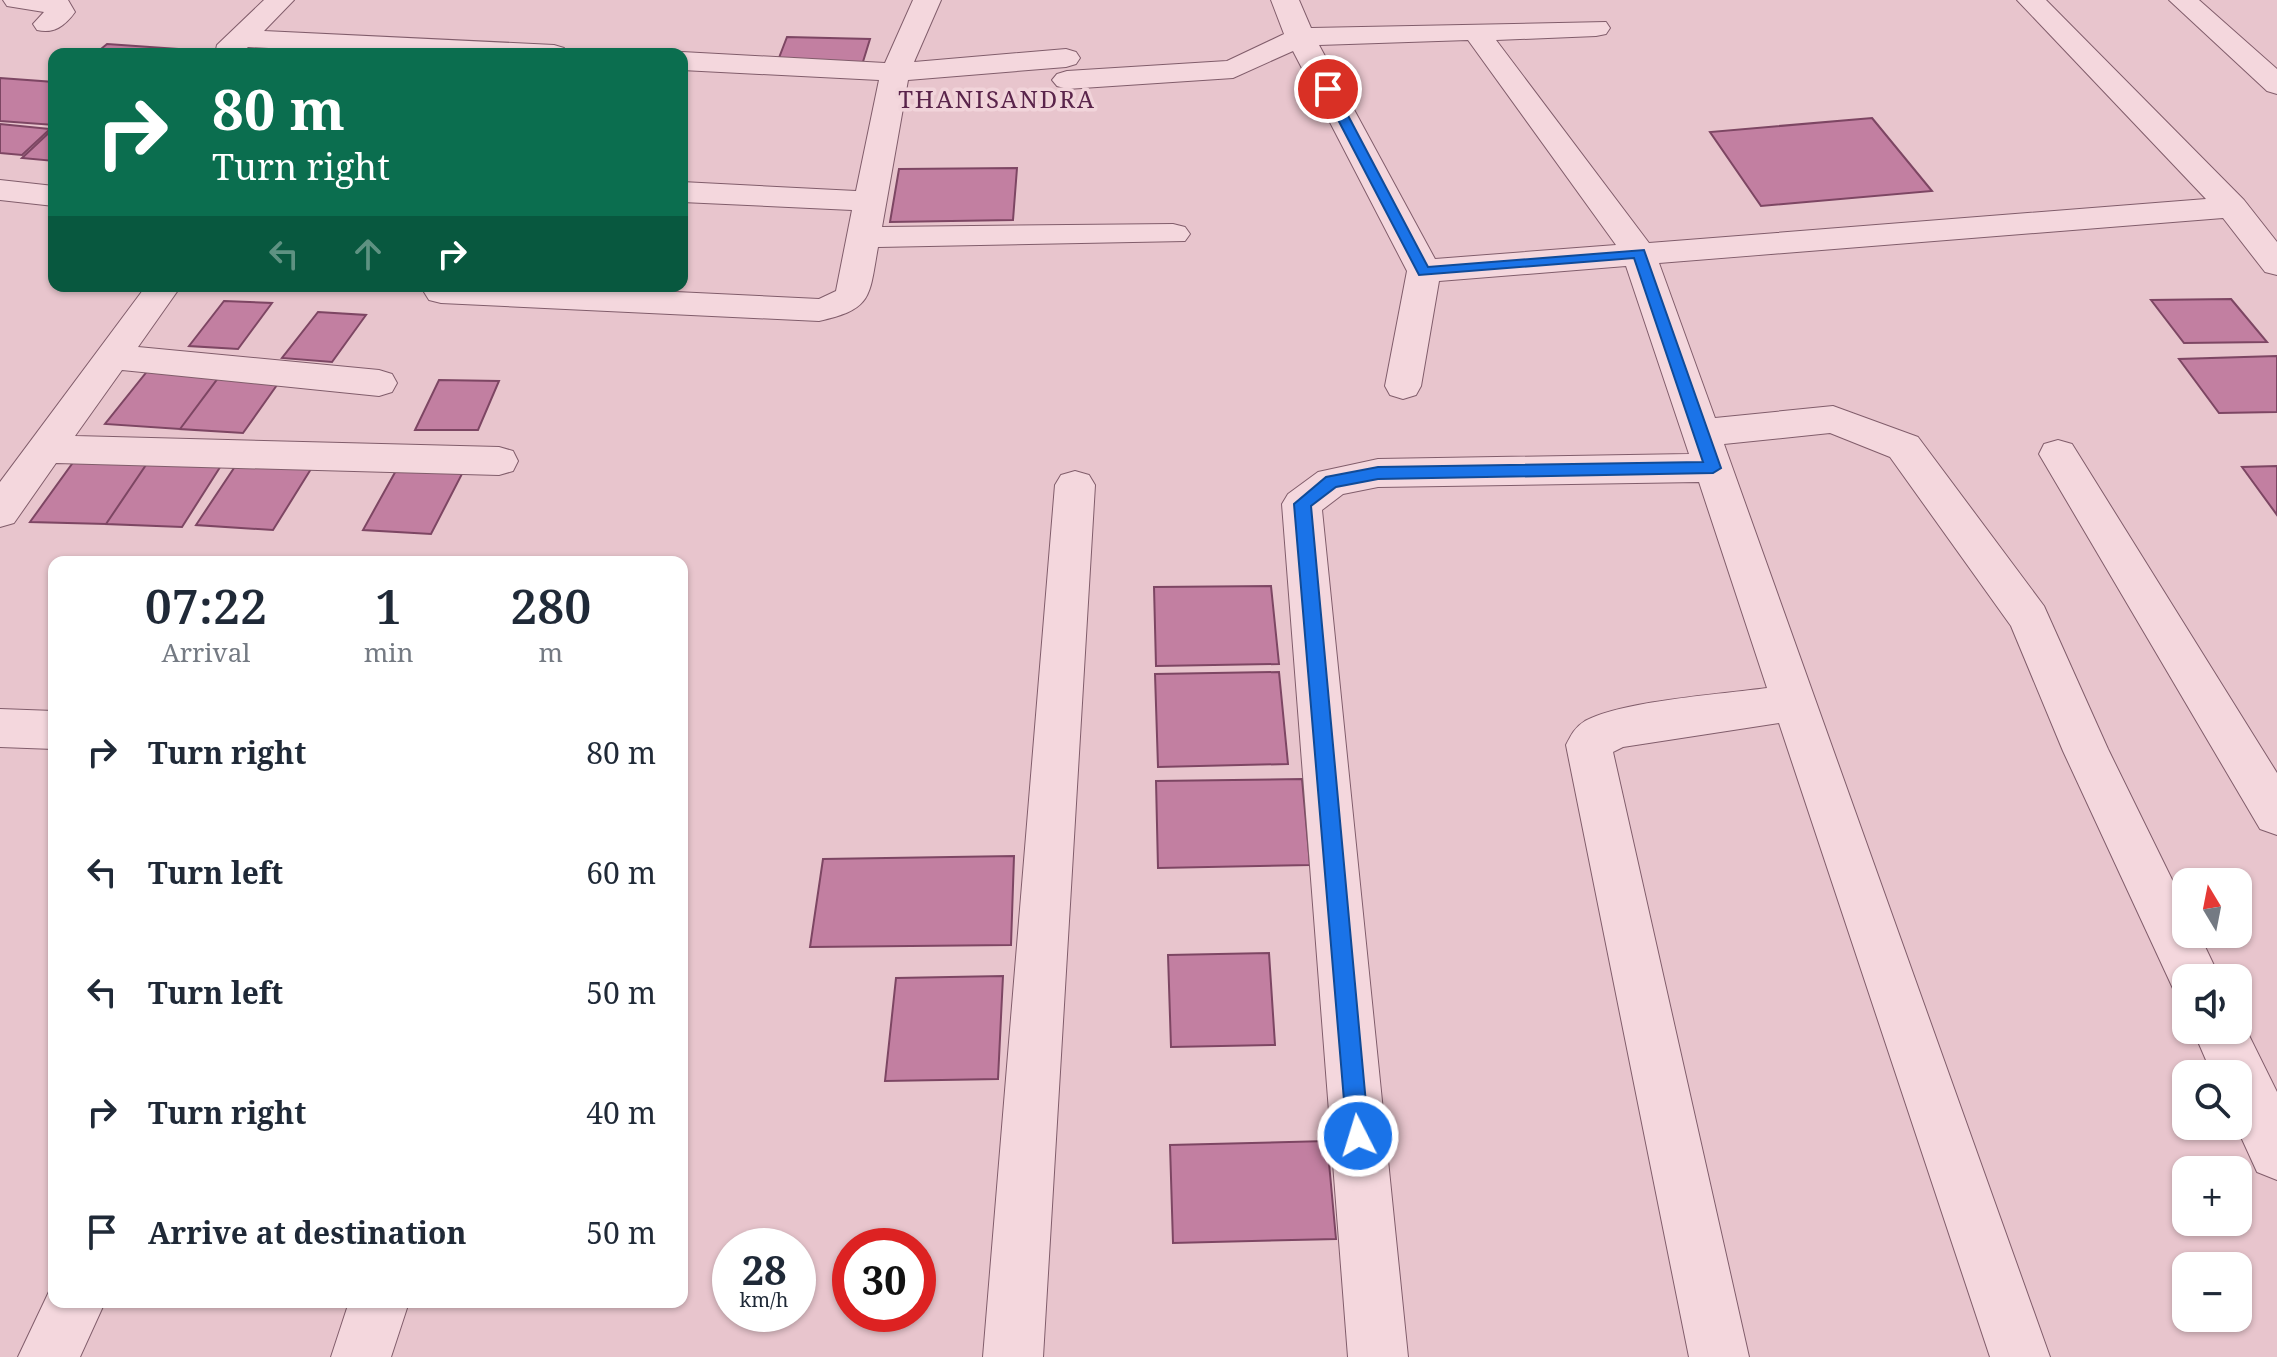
<!DOCTYPE html>
<meta charset="utf-8">
<style>
body{margin:0;font-family:"Noto Serif",serif;background:#f6f6f7;color:#1f2937;height:100vh;display:flex;flex-direction:column;font-size:30px;white-space:nowrap}
*{box-sizing:border-box;margin:0}
p{font-size:26px;color:#747a83}
.icon{flex:none;width:44px;height:44px;fill:none;stroke:currentColor;stroke-width:2;stroke-linecap:round;stroke-linejoin:round}
.map{position:relative;flex:1;overflow:hidden}
.details{position:absolute;left:48px;top:556px;width:640px;height:752px;display:flex;flex-direction:column;background:#fff;border-radius:16px;box-shadow:0 2px 6px #0004}
.details>*{flex:none}
.top-card{position:absolute;left:48px;top:48px;width:640px;height:244px;border-radius:16px;box-shadow:0 2px 6px #0004;background:#0b6e4f;color:#fff;overflow:hidden}
.needle{width:52px;rotate:350deg}
.fabs{position:absolute;left:2172px;top:868px;display:grid;gap:16px}
.fabs a{display:grid;place-items:center;width:80px;height:80px;border-radius:16px;background:#fff;box-shadow:0 2px 6px #0004;font-size:40px}
.speed{position:absolute;left:712px;top:1228px;display:flex;gap:16px;font-size:40px;font-weight:700;text-align:center}
.speed>*{display:grid;place-content:center;width:104px;height:104px;border-radius:50%;background:#fff;box-shadow:0 2px 6px #0004;line-height:1}
.speed small{font-size:20px;font-weight:400}
.speed .limit{border:12px solid #d22;background:#fff;color:#111}
.pin{position:absolute;display:grid;place-items:center;width:68px;height:68px;color:#fff;margin:-34px;border:4px solid #fff;border-radius:50%;box-shadow:0 2px 8px #0007}
.me{position:absolute;width:88px;margin:-44px;rotate:355deg;stroke-linejoin:round;filter:drop-shadow(0 0 6px #0008)}
.turn{display:flex;align-items:center;gap:28px;height:168px;padding:0 32px;font-size:36px}
.turn .icon{width:104px;height:104px;stroke-width:2.5}
.turn b{display:block;font-size:56px;line-height:68px}
.lanes{display:flex;align-items:center;height:76px;padding:0 32px;background:#0003;justify-content:center;gap:40px;direction:ltr}
.lanes .off{opacity:.35}
.eta{display:flex;justify-content:space-evenly;align-items:center;height:136px;text-align:center}
.eta b{font-size:48px;font-weight:600;line-height:56px}
ul{padding:0;list-style:none}
li{display:flex;align-items:center;gap:24px;height:120px;padding:0 32px}
li div{flex:1}
li b{display:block;font-size:30px}
li em{font-style:normal}
.map>svg:first-child{display:block}
</style>
<div class="map">
<svg width="2277" height="1357" viewBox="0 0 2277 1357">
<rect width="100%" height="100%" fill="#e8c5cd"/>
<path fill="#c27fa1" stroke="#7d4663" stroke-width="2" d="M 787,37 L 870,39 L 862,65 L 777,63 Z
M 107,44 L 208,51 L 204,54 L 95,54 Z
M 0,78 L 54,82 L 54,125 L 0,121 Z
M 1872,118 L 1932,191 L 1761,206 L 1710,132 Z
M 0,124 L 50,129 L 22,155 L 0,153 Z
M 53,129 L 54,161 L 22,158 Z
M 1017,168 L 1013,220 L 890,222 L 899,169 Z
M 2231,299 L 2267,342 L 2184,343 L 2151,300 Z
M 224,301 L 272,303 L 238,349 L 189,346 Z
M 318,312 L 366,315 L 332,362 L 282,358 Z
M 2277,356 L 2277,412 L 2219,413 L 2179,359 Z
M 149,369 L 221,374 L 180,429 L 105,424 Z
M 221,374 L 282,378 L 243,433 L 180,429 Z
M 439,380 L 499,381 L 478,430 L 415,430 Z
M 77,457 L 150,459 L 106,524 L 30,522 Z
M 150,459 L 224,461 L 182,527 L 106,524 Z
M 236,465 L 311,469 L 273,530 L 196,525 Z
M 2277,466 L 2277,515 L 2242,467 Z
M 398,467 L 464,470 L 431,534 L 363,530 Z
M 1271,586 L 1279,664 L 1156,666 L 1154,587 Z
M 1279,672 L 1288,764 L 1158,767 L 1155,674 Z
M 1302,779 L 1310,865 L 1158,868 L 1156,781 Z
M 1014,856 L 1011,945 L 810,947 L 823,859 Z
M 1269,953 L 1275,1045 L 1171,1047 L 1168,955 Z
M 1003,976 L 998,1079 L 885,1081 L 896,978 Z
M 1327,1141 L 1336,1239 L 1173,1243 L 1170,1145 Z"/>
<g fill="none" stroke-linecap="round" stroke-linejoin="round">
<defs>
<path id="minor" d="M 3,0 L 68,0 L 75,12 C 65,26 54,34 37,30 L 33,24 L 44,12 L 7,6 Z
M 264,0 L 294,0 L 264,31 L 554,45 L 564,48 L 568,54 L 387,54 L 248,47 L 240,54 L 215,54 L 217,45 Z
M 913,0 L 941,0 L 914,62 L 1066,49 L 1076,52 L 1080,58 L 1076,64 L 1066,67 L 908,80 L 882,227 L 1173,224 L 1185,227 L 1190,234 L 1185,241 L 878,247 C 869,297 873,309 819,321 L 441,303 L 429,300 L 424,292 L 428,286 L 551,286 L 819,299 L 836,291 L 852,210 L 682,202 L 682,182 L 856,191 L 879,80 L 682,70 L 682,54 L 675,54 L 682,52 L 885,63 Z
M 1271,0 L 1299,0 L 1311,28 L 1606,22 L 1610,28 L 1606,34 L 1596,36 L 1496,40 L 1649,243 L 2206,199 L 2017,0 L 2046,0 L 2244,200 L 2277,242 L 2277,275 L 2265,272 L 2223,218 L 1659,263 L 1715,418 L 1833,406 L 1918,437 L 2044,606 L 2108,749 L 2186,908 L 2186,934 L 2199,934 L 2220,978 L 2186,978 L 2186,999 L 2176,995 L 2063,751 L 2011,626 L 1890,457 L 1830,433 L 1724,444 L 2050,1357 L 1990,1357 L 1779,723 L 1623,747 L 1613,752 L 1749,1357 L 1689,1357 L 1566,745 C 1571,735 1575,727 1585,721 C 1622,701 1722,694 1767,688 L 1699,482 L 1378,487 L 1343,494 L 1322,510 L 1408,1357 L 1348,1357 L 1282,504 L 1288,494 L 1318,472 L 1378,459 L 1689,454 L 1626,266 L 1439,281 L 1421,386 L 1416,395 L 1403,399 L 1390,395 L 1385,386 L 1407,271 L 1293,51 L 1233,78 L 1067,89 L 1057,86 L 1052,80 L 1057,74 L 1067,71 L 1227,61 L 1284,34 ZM 1468,40 L 1616,245 L 1435,259 L 1319,45 Z
M 2169,0 L 2199,0 L 2277,69 L 2277,94 L 2267,91 Z
M 0,180 L 54,186 L 54,206 L 0,200 Z
M 146,286 L 181,286 L 138,347 L 379,370 L 392,374 L 397,383 L 392,392 L 379,396 L 122,370 L 75,436 L 499,447 L 513,451 L 518,461 L 513,471 L 499,475 L 56,463 L 14,523 L 0,527 L 0,482 Z
M 2058,440 L 2072,444 L 2277,773 L 2277,835 L 2260,829 L 2039,454 L 2044,444 Z
M 1075,471 L 1089,475 L 1095,485 L 1043,1357 L 983,1357 L 1055,485 L 1061,475 Z
M 0,709 L 54,711 L 54,749 L 0,747 Z
M 2238,1013 L 2277,1092 L 2277,1180 L 2257,1172 L 2236,1126 L 2238,1074 L 2212,1074 L 2193,1030 L 2238,1030 Z
M 54,1281 L 54,1302 L 105,1302 L 80,1357 L 18,1357 Z
M 349,1302 L 409,1302 L 391,1357 L 331,1357 Z"/>
</defs>
<use href="#minor" stroke="#815d6b" stroke-width="2"/>
<use href="#minor" fill="#f4d7dd" fill-rule="evenodd"/>
</g>
<path fill="#1a73e8" stroke="#114b97" stroke-width="2" d="M 1328,85 L 1334,89 L 1428,267 L 1644,250 L 1721,468 L 1713,473 L 1378,479 L 1336,487 L 1311,506 L 1369,1136 L 1366,1144 L 1358,1147 L 1350,1144 L 1347,1136 L 1294,504 L 1326,477 L 1378,467 L 1703,462 L 1634,258 L 1419,275 L 1322,89 Z"/>
<g text-anchor="middle" dominant-baseline="central" stroke-width="7" stroke-linejoin="round" paint-order="stroke">
<g font-size="24" letter-spacing="2" fill="#5a244b" stroke="#f1d4da">
<text x="997" y="98">THANISANDRA</text>
</g>
</g>
</svg>
<div class="fabs">
<a><svg class="needle" viewBox="-14 -14 28 28"><path d="M0-13l5 13h-10z" fill="#e53935"/><path d="M0 13l5-13h-10z" fill="#747a83"/></svg></a>
<a><svg class="icon" aria-label="sound" viewBox="0 0 24 24"><path d="M4 9h4l5-4v14l-5-4H4zM17 9q2 3 0 6"/></svg></a>
<a><svg class="icon" aria-label="search" viewBox="0 0 24 24"><circle cx="10" cy="10" r="6"/><path d="M15 15l6 6"/></svg></a>
<a>+</a>
<a>−</a>
</div>
<div class="speed"><div>28<small>km/h</small></div><div class="limit">30</div></div>
<div class="pin" style="left:1328px;top:89px;background:#d93025"><svg class="icon" aria-label="arrive" viewBox="0 0 24 24"><path d="M6 21V4h12l-3 4 3 4H6"/></svg></div>
<svg class="me" style="left:1358px;top:1136px" viewBox="-20 -20 40 40"><circle r="17" fill="#1a73e8" stroke="#fff" stroke-width="3"/><path d="M0-11L8 9 0 5-8 9z" fill="#fff"/></svg>
<div class="top-card">
<div class="turn"><svg class="icon" aria-label="right" viewBox="0 0 24 24"><path d="M7 20v-9h11M14 6l5 5-5 5"/></svg><div><b>80 m</b>Turn right</div></div>
<div class="lanes"><svg class="icon off" aria-label="left" viewBox="0 0 24 24"><path d="M17 20v-9H6M10 6l-5 5 5 5"/></svg><svg class="icon off" aria-label="ahead" viewBox="0 0 24 24"><path d="M12 20V5M6 11l6-6 6 6"/></svg><svg class="icon" aria-label="right" viewBox="0 0 24 24"><path d="M7 20v-9h11M14 6l5 5-5 5"/></svg></div>
</div>
<section class="details">
<div class="eta">
<div><b>07:22</b><p>Arrival</p></div>
<div><b>1</b><p>min</p></div>
<div><b>280</b><p>m</p></div>
</div>
<ul>
<li><svg class="icon" aria-label="right" viewBox="0 0 24 24"><path d="M7 20v-9h11M14 6l5 5-5 5"/></svg><div><b>Turn right</b></div><em>80 m</em></li>
<li><svg class="icon" aria-label="left" viewBox="0 0 24 24"><path d="M17 20v-9H6M10 6l-5 5 5 5"/></svg><div><b>Turn left</b></div><em>60 m</em></li>
<li><svg class="icon" aria-label="left" viewBox="0 0 24 24"><path d="M17 20v-9H6M10 6l-5 5 5 5"/></svg><div><b>Turn left</b></div><em>50 m</em></li>
<li><svg class="icon" aria-label="right" viewBox="0 0 24 24"><path d="M7 20v-9h11M14 6l5 5-5 5"/></svg><div><b>Turn right</b></div><em>40 m</em></li>
<li><svg class="icon" aria-label="arrive" viewBox="0 0 24 24"><path d="M6 21V4h12l-3 4 3 4H6"/></svg><div><b>Arrive at destination</b></div><em>50 m</em></li>
</ul>
</section>
</div>
